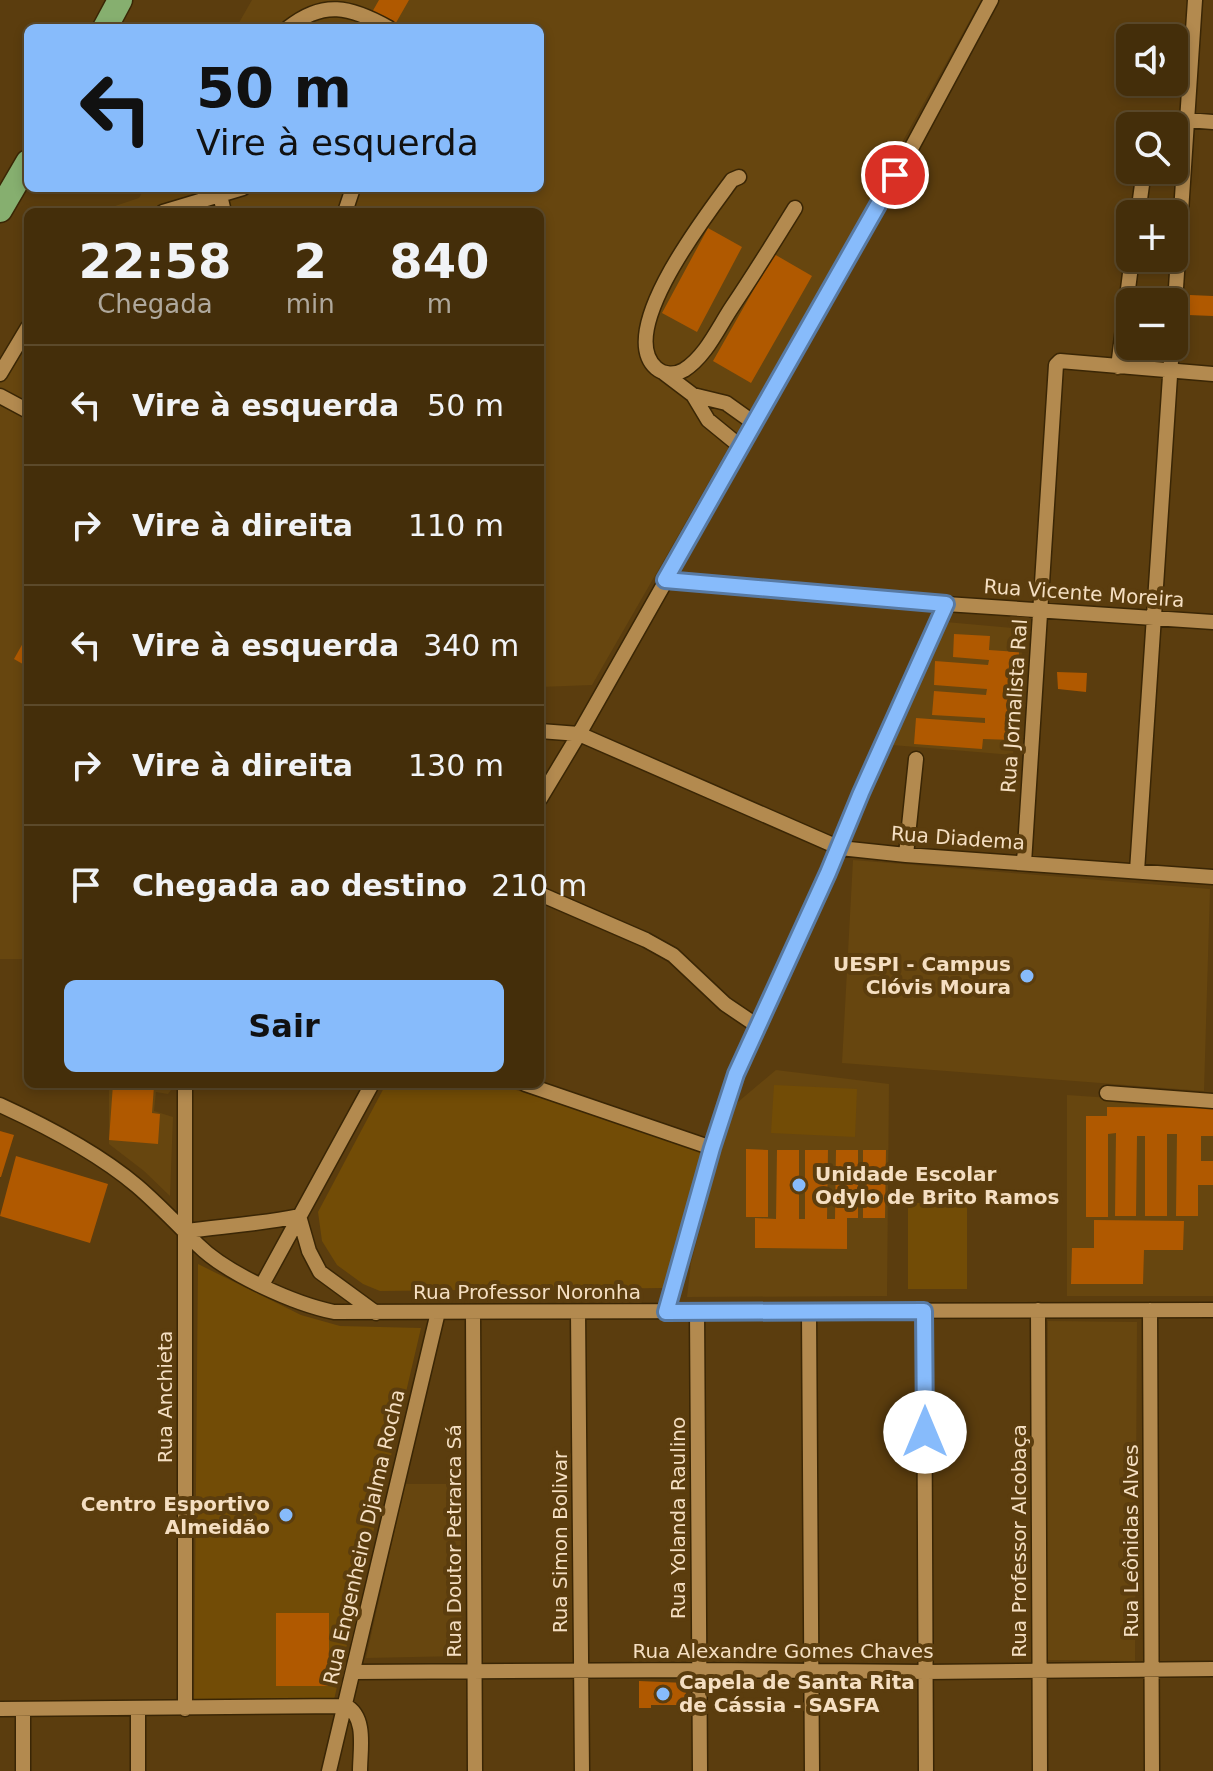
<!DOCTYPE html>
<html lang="pt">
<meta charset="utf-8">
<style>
body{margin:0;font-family:"DejaVu Sans",sans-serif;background:#4b3613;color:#f1f3f6;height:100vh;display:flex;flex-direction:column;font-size:30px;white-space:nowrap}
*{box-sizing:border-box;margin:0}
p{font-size:26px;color:#afa89c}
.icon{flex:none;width:44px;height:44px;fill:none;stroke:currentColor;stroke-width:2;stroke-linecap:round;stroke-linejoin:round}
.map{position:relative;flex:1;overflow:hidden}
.panel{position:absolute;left:24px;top:208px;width:520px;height:880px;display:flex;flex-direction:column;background:#442e0a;border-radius:12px;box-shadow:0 4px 12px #0003,0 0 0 2px #5c4a2b}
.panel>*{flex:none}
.guide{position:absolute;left:24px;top:24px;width:520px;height:168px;border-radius:12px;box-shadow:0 4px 12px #0003,0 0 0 2px #5c4a2b;background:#87bbfb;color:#111;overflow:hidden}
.buttons{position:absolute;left:1116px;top:24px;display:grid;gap:16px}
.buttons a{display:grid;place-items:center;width:72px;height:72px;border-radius:12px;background:#442e0a;box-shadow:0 4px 12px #0003,0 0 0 2px #5c4a2b;font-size:40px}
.pin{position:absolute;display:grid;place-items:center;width:68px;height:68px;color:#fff;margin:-34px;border:4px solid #fff;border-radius:50%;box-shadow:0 2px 8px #0007}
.me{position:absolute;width:88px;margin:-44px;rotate:0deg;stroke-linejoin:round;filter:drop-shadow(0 0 6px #0008)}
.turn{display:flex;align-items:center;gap:28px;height:168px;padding:0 40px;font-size:36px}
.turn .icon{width:104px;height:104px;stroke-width:2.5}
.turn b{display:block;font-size:56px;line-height:68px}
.eta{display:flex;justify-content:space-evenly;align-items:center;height:136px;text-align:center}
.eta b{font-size:48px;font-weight:800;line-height:56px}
.button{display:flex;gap:16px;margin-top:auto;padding:16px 40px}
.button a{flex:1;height:92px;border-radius:12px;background:#87bbfb;color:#111;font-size:32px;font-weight:800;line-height:92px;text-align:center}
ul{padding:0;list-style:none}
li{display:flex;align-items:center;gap:24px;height:120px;padding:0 40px;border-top:2px solid #5c4a2b}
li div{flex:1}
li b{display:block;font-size:30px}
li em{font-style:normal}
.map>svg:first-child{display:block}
</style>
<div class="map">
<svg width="1213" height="1771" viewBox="0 0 1213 1771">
<rect width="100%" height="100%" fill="#5b3d0e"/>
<path fill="#67460f" d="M 252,0 L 981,0 L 844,247 L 592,685 L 540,687 L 540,212 L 97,212 L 139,198 L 145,188 L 540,188 L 540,28 L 236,28 Z
M 28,313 L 28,959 L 0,959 L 0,360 Z
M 946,622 L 1024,629 L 1013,755 L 892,745 Z
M 853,860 L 1210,889 L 1204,1091 L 842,1063 Z
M 776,1070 L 889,1084 L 887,1296 L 687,1297 L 691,1263 L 732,1107 Z
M 109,1084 L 174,1086 L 168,1094 L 156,1092 L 154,1111 L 173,1117 L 170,1196 L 144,1171 L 109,1144 Z
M 1067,1095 L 1213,1105 L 1213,1296 L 1067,1296 Z
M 1048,1321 L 1137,1322 L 1135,1661 L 1047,1660 Z
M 405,1484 L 460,1484 L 462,1656 L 366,1658 Z"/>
<path fill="#724c06" d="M 386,1084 L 498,1084 L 703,1151 L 663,1288 L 380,1291 L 363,1284 L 337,1265 L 322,1241 L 318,1212 Z
M 774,1085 L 857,1089 L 855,1137 L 771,1133 Z
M 908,1203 L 967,1203 L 967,1289 L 908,1289 Z
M 198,1264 L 301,1315 L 340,1326 L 421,1328 L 333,1704 L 194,1702 Z"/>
<path fill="#b05900" d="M 379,0 L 409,0 L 393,28 L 363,28 Z
M 708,228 L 742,247 L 697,332 L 662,313 Z
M 774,254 L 812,276 L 751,383 L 713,361 Z
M 1190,295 L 1213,296 L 1213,316 L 1188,315 Z
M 954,634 L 990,636 L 989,650 L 1019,652 L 1013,740 L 983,739 L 982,749 L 914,744 L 916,718 L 985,723 L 985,718 L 932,715 L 934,691 L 986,695 L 987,689 L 934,685 L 935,661 L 988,665 L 989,660 L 953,657 Z
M 23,643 L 28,645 L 28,667 L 14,659 Z
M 1057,672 L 1087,673 L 1086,692 L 1058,689 Z
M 113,1084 L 154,1086 L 152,1113 L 160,1114 L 158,1144 L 109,1140 Z
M 1107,1107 L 1213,1108 L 1213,1136 L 1201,1136 L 1201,1161 L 1213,1161 L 1213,1185 L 1198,1185 L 1198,1216 L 1176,1216 L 1177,1134 L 1167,1134 L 1167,1216 L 1145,1216 L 1145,1136 L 1137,1136 L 1136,1216 L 1115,1216 L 1116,1133 L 1108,1134 L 1108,1217 L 1086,1217 L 1086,1116 L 1107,1116 Z
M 0,1131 L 14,1135 L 1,1177 L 0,1177 Z
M 746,1149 L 768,1150 L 768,1217 L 746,1217 Z
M 777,1150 L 799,1150 L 799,1219 L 805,1219 L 805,1150 L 828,1150 L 827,1219 L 835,1219 L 836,1150 L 858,1150 L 858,1218 L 847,1218 L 847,1249 L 755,1248 L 755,1218 L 776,1219 Z
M 863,1150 L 886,1150 L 885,1218 L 863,1218 Z
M 16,1156 L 108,1184 L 90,1243 L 0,1216 Z
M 1094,1220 L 1184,1221 L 1183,1250 L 1144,1250 L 1143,1284 L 1071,1284 L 1072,1248 L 1094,1248 Z
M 276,1613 L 329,1613 L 329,1686 L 276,1686 Z
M 639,1681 L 686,1683 L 686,1705 L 651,1705 L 651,1708 L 639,1708 Z"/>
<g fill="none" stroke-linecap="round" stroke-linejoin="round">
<defs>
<path id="minor" d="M 288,28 C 323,0 350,6 389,28
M 1187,120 L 1213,122
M 739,177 L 732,180 C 708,213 615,331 656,368 C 664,375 675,375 684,370 C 706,356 718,328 732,307 C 754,274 774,242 795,208
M 220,195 L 224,212
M 163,212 L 243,188
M 345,212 L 353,188
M 1138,214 L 1144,170
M 1174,318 L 1195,0
M 1118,367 L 1132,258
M 664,373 L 693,395 L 708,420 L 741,447
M 0,374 L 28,327
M 693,395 L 726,403 L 754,423
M 0,396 L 28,411
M 665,580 L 946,604 L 1213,622
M 540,731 L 579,734 L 840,848 L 906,855 L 1213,877
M 540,799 L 579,734 L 913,145 L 991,0
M 906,855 L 916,759
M 1024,863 L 1056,365 L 1060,361 L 1213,374
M 1137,871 L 1172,346
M 540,894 L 646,940 L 673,955 L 725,1004 L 759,1027
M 525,1084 L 712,1148
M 1107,1093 L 1213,1101
M 0,1105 C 46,1126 97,1152 137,1186 C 158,1204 178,1225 198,1245 C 227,1274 295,1304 334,1312 L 1213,1310
M 186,1231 C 224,1226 261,1224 299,1216 L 309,1251 L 320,1272 L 376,1313
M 262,1285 L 372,1084
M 1038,1310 L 1040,1771
M 1150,1310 L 1152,1771
M 924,1311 L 926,1771
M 473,1312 L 475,1771
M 578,1312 L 582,1771
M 666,1312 L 712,1148 L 736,1074 L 840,848 L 861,793 L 946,604
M 697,1312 L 700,1771
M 809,1313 L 812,1771
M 353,1672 L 699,1670 L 926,1672 L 1213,1669
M 346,1706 C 367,1717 360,1750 360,1771
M 0,1709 L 346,1706
M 138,1709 L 138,1771
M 185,1709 L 185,1084
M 23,1771 L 23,1709
M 329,1771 L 438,1312"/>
<path id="highway" d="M 105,28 L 120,0
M 0,210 L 28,162"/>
</defs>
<use href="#minor" stroke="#3a2605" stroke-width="17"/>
<use href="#highway" stroke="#3a2605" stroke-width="27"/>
<use href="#minor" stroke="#b38a4f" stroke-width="14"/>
<use href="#highway" stroke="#86af6f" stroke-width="24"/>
</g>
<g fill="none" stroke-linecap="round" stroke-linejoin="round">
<defs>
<path id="route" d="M 895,175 L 665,580 L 946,604 L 861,793 L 828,873 L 736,1074 L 712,1148 L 666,1312 L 924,1311 L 925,1432"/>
</defs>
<use href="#route" stroke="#587aa3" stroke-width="20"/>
<use href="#route" stroke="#87bbfb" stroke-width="14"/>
</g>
<g fill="#87bbfb" stroke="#5b3d0e" stroke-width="3">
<circle cx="1027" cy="976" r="8"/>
<circle cx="799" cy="1185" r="8"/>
<circle cx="286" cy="1515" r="8"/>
<circle cx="663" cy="1694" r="8"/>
</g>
<g text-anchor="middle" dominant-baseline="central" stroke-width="8" stroke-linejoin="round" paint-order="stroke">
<g font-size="20" fill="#f5dfc2" stroke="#5b3d0e">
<text transform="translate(1084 593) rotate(4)">Rua Vicente Moreira</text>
<text transform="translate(1014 706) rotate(-86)">Rua Jornalista Ral</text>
<text transform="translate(958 838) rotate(4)">Rua Diadema</text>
<text x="527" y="1292">Rua Professor Noronha</text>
<text transform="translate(165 1397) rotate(-90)">Rua Anchieta</text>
<text transform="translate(678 1518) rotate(-90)">Rua Yolanda Raulino</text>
<text transform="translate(364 1537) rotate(-77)">Rua Engenheiro Djalma Rocha</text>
<text transform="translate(454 1541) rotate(-90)">Rua Doutor Petrarca Sá</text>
<text transform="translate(1019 1541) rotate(-90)">Rua Professor Alcobaça</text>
<text transform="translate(1131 1541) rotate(-90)">Rua Leônidas Alves</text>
<text transform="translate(560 1542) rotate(-90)">Rua Simon Bolivar</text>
<text x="783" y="1651">Rua Alexandre Gomes Chaves</text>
</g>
<g font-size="20" font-weight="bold" fill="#f5dfc2" stroke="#5b3d0e" text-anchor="end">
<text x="1011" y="964">UESPI - Campus<tspan x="1011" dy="23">Clóvis Moura</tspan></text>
<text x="815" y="1174" text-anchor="start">Unidade Escolar<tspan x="815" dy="23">Odylo de Brito Ramos</tspan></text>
<text x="270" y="1504">Centro Esportivo<tspan x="270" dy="23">Almeidão</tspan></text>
<text x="679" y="1682" text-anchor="start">Capela de Santa Rita<tspan x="679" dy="23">de Cássia - SASFA</tspan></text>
</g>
</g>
</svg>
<div class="buttons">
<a><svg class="icon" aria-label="sound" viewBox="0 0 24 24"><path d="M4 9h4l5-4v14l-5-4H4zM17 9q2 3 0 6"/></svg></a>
<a><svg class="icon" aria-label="search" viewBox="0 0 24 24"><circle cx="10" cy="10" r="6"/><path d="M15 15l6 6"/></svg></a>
<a>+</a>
<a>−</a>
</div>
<div class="pin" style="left:895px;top:175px;background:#d93025"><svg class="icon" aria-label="arrive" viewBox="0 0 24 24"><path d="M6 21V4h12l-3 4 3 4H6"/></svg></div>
<svg class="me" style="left:925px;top:1432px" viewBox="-20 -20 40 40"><circle r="19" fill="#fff"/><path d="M0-13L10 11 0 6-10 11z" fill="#87bbfb"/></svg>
<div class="guide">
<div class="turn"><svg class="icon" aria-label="left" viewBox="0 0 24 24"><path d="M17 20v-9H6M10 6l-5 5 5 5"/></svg><div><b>50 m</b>Vire à esquerda</div></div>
</div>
<section class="panel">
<div class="eta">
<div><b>22:58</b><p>Chegada</p></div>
<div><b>2</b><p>min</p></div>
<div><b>840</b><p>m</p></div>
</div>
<ul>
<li><svg class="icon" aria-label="left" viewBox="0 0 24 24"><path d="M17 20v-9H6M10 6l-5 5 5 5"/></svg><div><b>Vire à esquerda</b></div><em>50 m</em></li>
<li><svg class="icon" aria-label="right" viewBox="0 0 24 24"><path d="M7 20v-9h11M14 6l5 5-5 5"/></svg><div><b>Vire à direita</b></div><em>110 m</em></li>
<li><svg class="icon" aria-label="left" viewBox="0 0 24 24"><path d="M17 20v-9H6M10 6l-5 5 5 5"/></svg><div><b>Vire à esquerda</b></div><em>340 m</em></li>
<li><svg class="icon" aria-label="right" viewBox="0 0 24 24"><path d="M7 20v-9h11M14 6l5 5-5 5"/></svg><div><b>Vire à direita</b></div><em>130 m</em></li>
<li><svg class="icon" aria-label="arrive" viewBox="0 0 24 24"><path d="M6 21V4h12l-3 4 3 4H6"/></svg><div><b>Chegada ao destino</b></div><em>210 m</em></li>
</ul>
<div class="button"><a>Sair</a></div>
</section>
</div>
